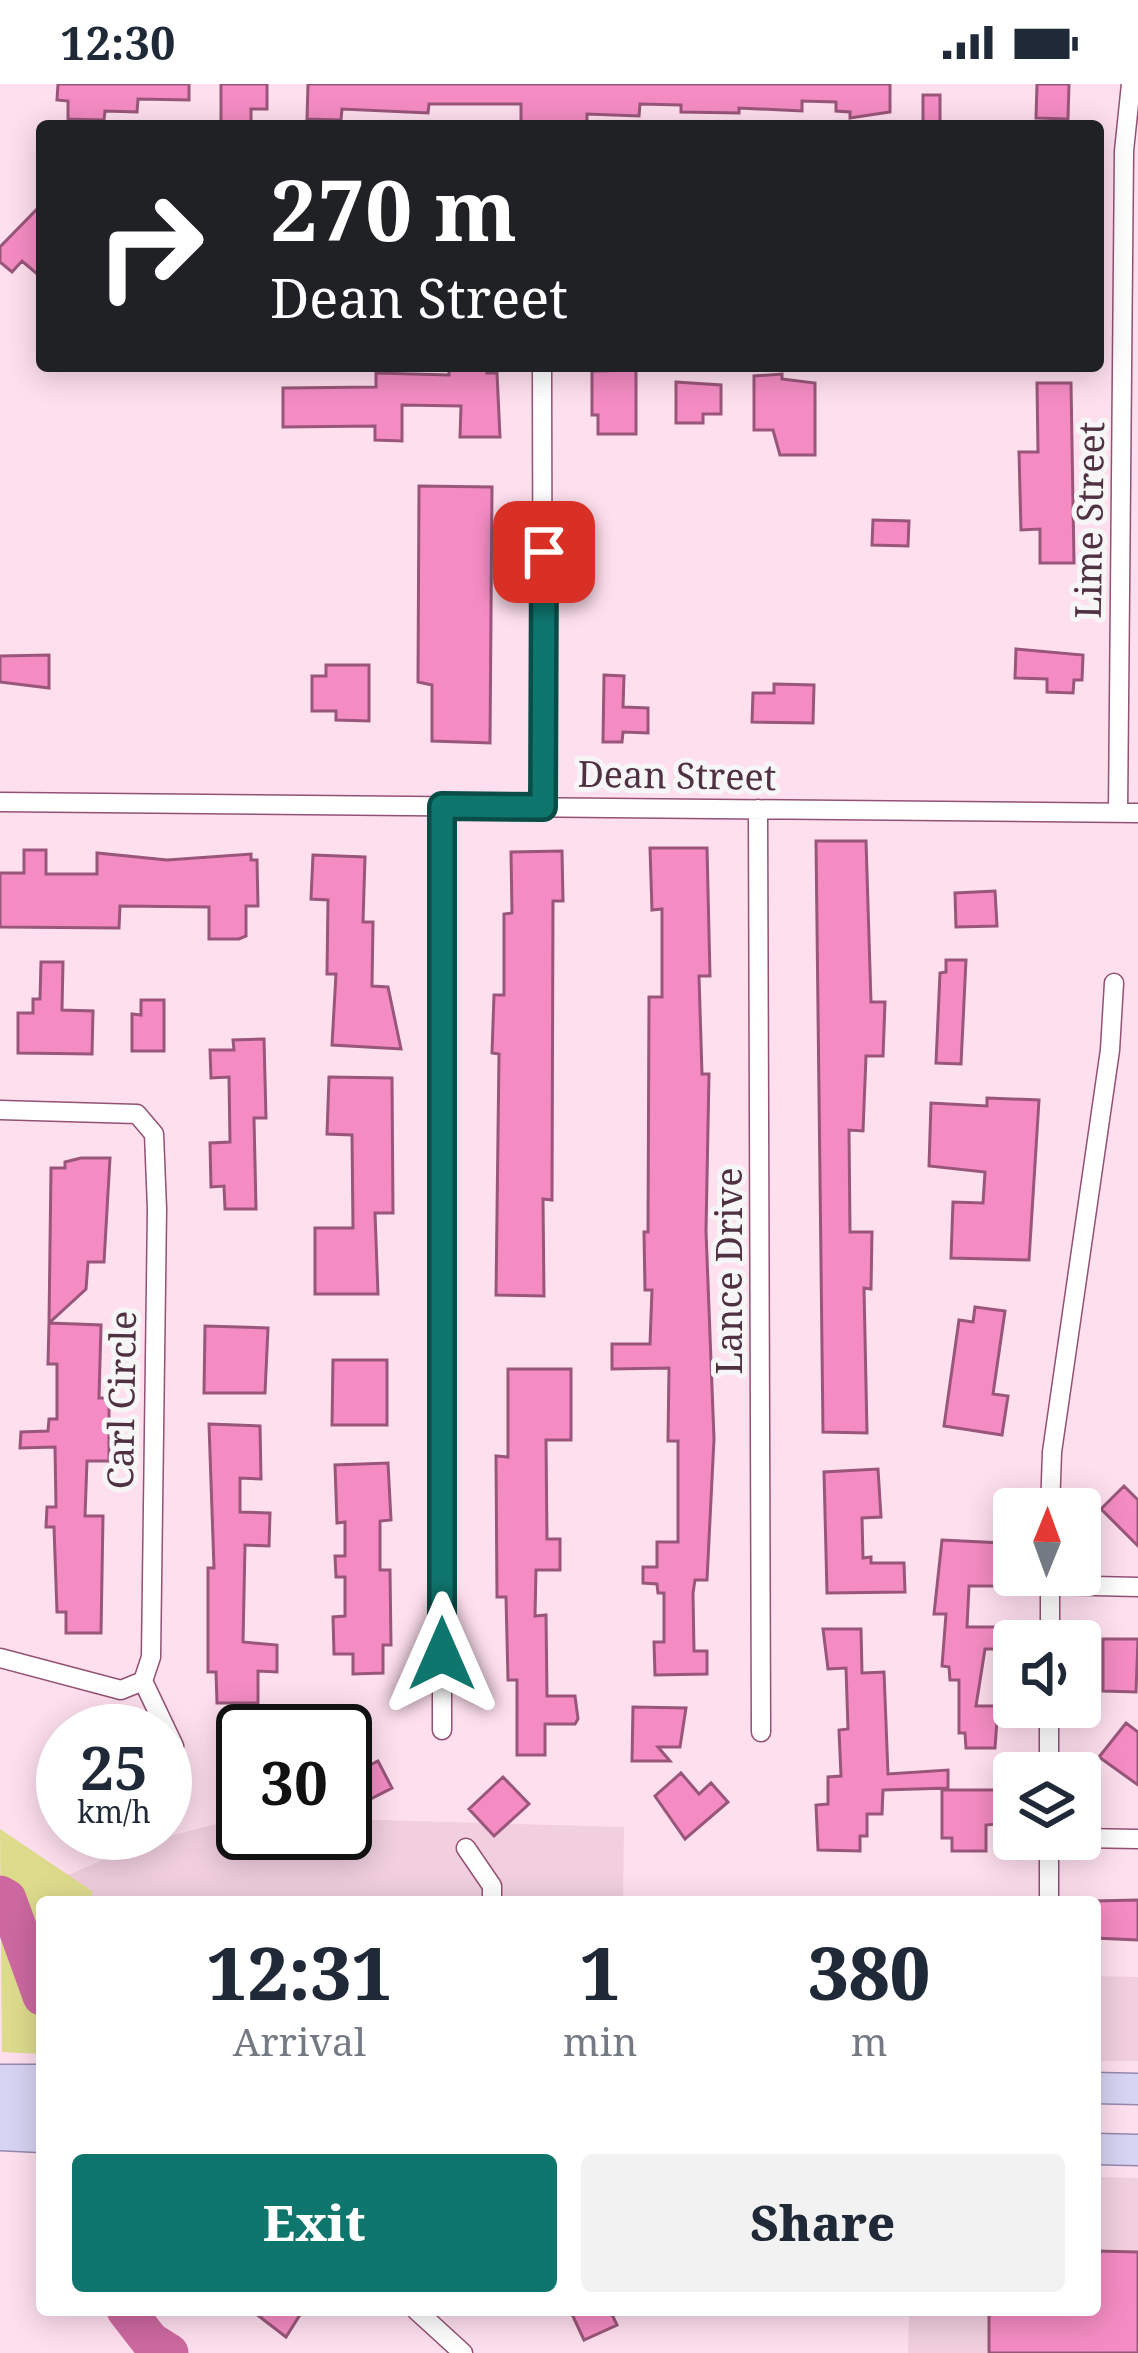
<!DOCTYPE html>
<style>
body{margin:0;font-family:"Noto Serif",serif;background:#f2f2f3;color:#1f2937;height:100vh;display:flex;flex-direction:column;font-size:45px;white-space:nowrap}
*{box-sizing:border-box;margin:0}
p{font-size:39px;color:#747a83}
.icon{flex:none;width:66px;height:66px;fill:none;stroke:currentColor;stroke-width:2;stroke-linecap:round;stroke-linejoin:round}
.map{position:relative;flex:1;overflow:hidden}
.sheet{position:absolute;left:36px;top:1812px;width:1065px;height:420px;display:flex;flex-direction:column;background:#fff;border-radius:12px;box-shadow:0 6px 30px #0003}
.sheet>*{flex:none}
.banner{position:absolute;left:36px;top:36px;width:1068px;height:252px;border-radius:12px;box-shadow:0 6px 30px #0003;background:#202124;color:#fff;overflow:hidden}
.needle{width:78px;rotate:1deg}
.controls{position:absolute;left:993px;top:1404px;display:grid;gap:24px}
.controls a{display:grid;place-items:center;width:108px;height:108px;border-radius:12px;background:#fff;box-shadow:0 6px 30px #0003;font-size:60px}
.speed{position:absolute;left:36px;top:1620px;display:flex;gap:24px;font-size:60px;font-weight:700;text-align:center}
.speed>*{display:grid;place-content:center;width:156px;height:156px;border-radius:50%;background:#fff;box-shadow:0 6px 30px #0003;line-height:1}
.speed small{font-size:30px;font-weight:400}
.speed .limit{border:6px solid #111;border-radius:18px;background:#fff;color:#111}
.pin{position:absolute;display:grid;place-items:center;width:102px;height:102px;color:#fff;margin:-51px;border-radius:24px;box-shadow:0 6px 18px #0006}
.me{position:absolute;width:132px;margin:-66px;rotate:0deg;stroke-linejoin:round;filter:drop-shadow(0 0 9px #0008)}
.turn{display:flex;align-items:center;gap:42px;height:252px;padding:0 36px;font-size:54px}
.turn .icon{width:156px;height:156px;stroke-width:2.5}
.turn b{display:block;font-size:84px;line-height:102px}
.eta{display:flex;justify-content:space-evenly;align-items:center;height:204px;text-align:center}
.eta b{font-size:72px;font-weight:800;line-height:84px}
.action{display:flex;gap:24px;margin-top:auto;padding:24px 36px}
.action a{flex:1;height:138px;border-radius:12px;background:#0f766e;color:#fff;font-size:48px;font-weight:800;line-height:138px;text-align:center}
.action a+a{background:#f2f2f3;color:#1f2937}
.status{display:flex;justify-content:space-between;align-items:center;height:84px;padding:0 60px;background:#fff;direction:ltr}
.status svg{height:33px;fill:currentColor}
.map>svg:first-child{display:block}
</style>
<div class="status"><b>12:30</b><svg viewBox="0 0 49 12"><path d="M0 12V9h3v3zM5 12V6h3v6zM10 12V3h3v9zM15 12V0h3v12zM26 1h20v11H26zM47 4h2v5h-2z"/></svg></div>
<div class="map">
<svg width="1138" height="2269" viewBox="0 0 1138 2269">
<rect width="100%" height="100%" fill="#fedfee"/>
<path fill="#f1cfdf" d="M 243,1733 L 243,1749 L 345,1749 L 345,1735 L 624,1743 L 623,1818 L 92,1818 L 91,1806 L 66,1792 L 139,1760 Z
M 1095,1892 L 1138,1893 L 1138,1977 L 1095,1977 Z
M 1095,2093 L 1138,2094 L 1138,2269 L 908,2269 L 909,2226 L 1095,2226 Z"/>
<path fill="#dddc8d" d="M 0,1745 L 92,1807 L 92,1818 L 42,1818 L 42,1970 L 2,1968 Z"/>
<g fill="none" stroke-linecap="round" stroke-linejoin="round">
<path stroke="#cd69a0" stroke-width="39" d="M 0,1811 L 7,1815 L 42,1912
M 126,2226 L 150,2257 L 169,2269"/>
</g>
<path fill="#f48cc3" stroke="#99567a" stroke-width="3" d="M 58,0 L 189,0 L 189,16 L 138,15 L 137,28 L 105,27 L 104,36 L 68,35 L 68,17 L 57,16 Z
M 221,0 L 267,0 L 267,25 L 251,25 L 251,40 L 221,40 Z
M 308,0 L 890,0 L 890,28 L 850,34 L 850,28 L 836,27 L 836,18 L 802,17 L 802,27 L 739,24 L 739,29 L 681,28 L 681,21 L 640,20 L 639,32 L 587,30 L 587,42 L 521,42 L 521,20 L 429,20 L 428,29 L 342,25 L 341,36 L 307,35 Z
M 1037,0 L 1069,0 L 1068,35 L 1036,34 Z
M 923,11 L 940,11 L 940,42 L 923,42 Z
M 42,120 L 42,194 L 22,177 L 12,188 L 0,178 L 0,163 Z
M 449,282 L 487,282 L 487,289 L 497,289 L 500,353 L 460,353 L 461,322 L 402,321 L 402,357 L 375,356 L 375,342 L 283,343 L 283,304 L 376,303 L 376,289 L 449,291 Z
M 636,286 L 636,350 L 598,350 L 598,331 L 592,331 L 592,287 Z
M 782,290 L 782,295 L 815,299 L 815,371 L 780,371 L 773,346 L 754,346 L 754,292 Z
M 676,298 L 721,301 L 721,330 L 703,330 L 703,339 L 676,339 Z
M 1037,299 L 1071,299 L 1074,479 L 1040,479 L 1040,445 L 1021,446 L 1019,368 L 1038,368 Z
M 419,402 L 492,403 L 490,659 L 432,657 L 432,601 L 418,598 Z
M 873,436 L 909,437 L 908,462 L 872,461 Z
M 1016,565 L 1083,571 L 1082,596 L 1074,596 L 1073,609 L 1047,608 L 1047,595 L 1015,594 Z
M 49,571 L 49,604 L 0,598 L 0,572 Z
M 326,581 L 369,581 L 369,637 L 336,636 L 336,627 L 312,627 L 312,592 L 326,592 Z
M 604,591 L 624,592 L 623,623 L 648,624 L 648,649 L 623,648 L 622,658 L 603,658 Z
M 774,600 L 814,601 L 813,639 L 752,638 L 753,609 L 774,609 Z
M 816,757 L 866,757 L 871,918 L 885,918 L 883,972 L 866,972 L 863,1047 L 849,1046 L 850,1148 L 872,1148 L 871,1205 L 864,1204 L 867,1349 L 823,1348 Z
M 650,764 L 707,764 L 710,892 L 699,892 L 702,990 L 709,990 L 706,1147 L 714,1355 L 707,1496 L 695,1496 L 693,1509 L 694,1567 L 707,1567 L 707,1590 L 655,1591 L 654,1558 L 664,1558 L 664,1509 L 658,1509 L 657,1500 L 643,1499 L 643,1483 L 657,1483 L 657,1458 L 678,1458 L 678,1357 L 668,1357 L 669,1284 L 612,1285 L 612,1260 L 650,1260 L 652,1206 L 645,1206 L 644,1148 L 648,1148 L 649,913 L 662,913 L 662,825 L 652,826 Z
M 24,766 L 46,766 L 46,790 L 97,790 L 97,769 L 167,776 L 251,770 L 251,776 L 257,776 L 258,822 L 246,822 L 246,852 L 239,855 L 209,855 L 209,823 L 120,822 L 119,844 L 0,843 L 0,789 L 24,789 Z
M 562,767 L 563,817 L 553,817 L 552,1116 L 543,1115 L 544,1212 L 496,1211 L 499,970 L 492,969 L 494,911 L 504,911 L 504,830 L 512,829 L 511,768 Z
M 313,771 L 365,773 L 363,838 L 373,838 L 372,902 L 388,903 L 401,965 L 332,961 L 336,890 L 327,890 L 328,816 L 311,815 Z
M 995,807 L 997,842 L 956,843 L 955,809 Z
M 946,876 L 966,876 L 961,980 L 936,979 L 940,889 L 946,888 Z
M 41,878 L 63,878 L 62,926 L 93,927 L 92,970 L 18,969 L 18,929 L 33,929 L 33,915 L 40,915 Z
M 141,916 L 164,916 L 164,967 L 132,967 L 132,930 L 141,931 Z
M 264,955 L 266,1034 L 254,1034 L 256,1125 L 225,1125 L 224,1102 L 211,1103 L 210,1059 L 230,1058 L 229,993 L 211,994 L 210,966 L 234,966 L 233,956 Z
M 329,993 L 392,994 L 393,1129 L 375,1129 L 378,1210 L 315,1210 L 315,1144 L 353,1144 L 352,1051 L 327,1050 Z
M 987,1014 L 1039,1016 L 1029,1176 L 951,1174 L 953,1118 L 983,1119 L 985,1088 L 929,1082 L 931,1019 L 987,1022 Z
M 81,1074 L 110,1074 L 104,1178 L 88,1178 L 86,1205 L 49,1239 L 51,1084 L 65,1084 L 65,1078 Z
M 975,1223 L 1005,1227 L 993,1310 L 1008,1312 L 1002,1351 L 944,1342 L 959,1236 L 973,1238 Z
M 49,1239 L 101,1241 L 99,1314 L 109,1314 L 109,1377 L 87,1377 L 85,1432 L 103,1432 L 101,1549 L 66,1549 L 66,1528 L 57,1528 L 54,1443 L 46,1443 L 47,1423 L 56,1423 L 55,1363 L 20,1364 L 21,1348 L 48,1347 L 49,1335 L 57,1335 L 57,1280 L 48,1280 Z
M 205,1242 L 268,1244 L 265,1309 L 204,1309 Z
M 333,1276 L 387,1276 L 387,1341 L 332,1341 Z
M 508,1285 L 571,1285 L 571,1356 L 546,1356 L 547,1455 L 560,1455 L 560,1486 L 536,1486 L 535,1532 L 546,1531 L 547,1612 L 575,1612 L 578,1635 L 575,1640 L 545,1640 L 545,1671 L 517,1671 L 517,1596 L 508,1596 L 506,1513 L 497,1513 L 496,1372 L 508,1373 Z
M 209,1340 L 260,1342 L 261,1395 L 240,1394 L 240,1428 L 270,1429 L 269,1462 L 245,1461 L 243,1558 L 277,1561 L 277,1588 L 258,1587 L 258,1619 L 217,1619 L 216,1588 L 208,1588 L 208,1484 L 214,1484 Z
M 388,1379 L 391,1436 L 380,1437 L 380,1486 L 390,1486 L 391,1561 L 383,1561 L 383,1589 L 353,1590 L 353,1570 L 334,1570 L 333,1533 L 345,1532 L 345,1493 L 336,1493 L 335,1472 L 345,1472 L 345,1438 L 337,1439 L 335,1381 Z
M 878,1385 L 881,1433 L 862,1434 L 863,1474 L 871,1473 L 871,1479 L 904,1479 L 905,1508 L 827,1509 L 824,1388 Z
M 1124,1402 L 1138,1416 L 1138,1462 L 1101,1425 Z
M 942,1456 L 1002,1459 L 999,1502 L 969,1502 L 967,1543 L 999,1543 L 999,1565 L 985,1565 L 976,1622 L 998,1622 L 995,1664 L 966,1664 L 965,1649 L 959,1649 L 959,1596 L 950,1596 L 949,1583 L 942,1582 L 946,1530 L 934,1530 Z
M 823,1545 L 861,1545 L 862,1589 L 884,1588 L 888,1690 L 948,1686 L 948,1704 L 883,1706 L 882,1730 L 867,1730 L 867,1752 L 860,1752 L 860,1767 L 818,1766 L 816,1721 L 828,1720 L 828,1693 L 841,1692 L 839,1646 L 848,1645 L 846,1584 L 828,1585 Z
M 1103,1555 L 1138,1555 L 1136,1608 L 1103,1607 Z
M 633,1623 L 686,1624 L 680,1663 L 658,1663 L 670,1677 L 632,1677 Z
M 1126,1639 L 1138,1648 L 1138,1701 L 1099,1673 Z
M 345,1648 L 364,1684 L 378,1677 L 392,1704 L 345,1728 Z
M 681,1689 L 699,1710 L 711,1699 L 728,1718 L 685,1755 L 655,1712 Z
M 503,1693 L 529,1720 L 494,1752 L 469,1725 Z
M 942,1706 L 996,1706 L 997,1740 L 986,1741 L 986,1767 L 952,1767 L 952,1754 L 942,1754 Z
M 1138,1816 L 1138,1856 L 1095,1854 L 1095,1817 Z
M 1095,2167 L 1138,2168 L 1138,2269 L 989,2269 L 989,2226 L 1095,2226 Z
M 251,2226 L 303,2226 L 286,2253 Z
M 570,2226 L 610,2226 L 617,2241 L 584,2256 Z"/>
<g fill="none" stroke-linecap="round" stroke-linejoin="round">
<defs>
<path id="minor" d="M 542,282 L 543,723
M 0,718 L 1138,729
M 442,722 L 442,1646
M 758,725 L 761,1648
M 1118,729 L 1124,67 L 1131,0
M 0,1026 L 137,1030 L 154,1050 L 157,1125 L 151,1573 L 143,1597 L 121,1606 L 0,1574
M 1050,1425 L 1052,1368 L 1110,966 L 1114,899
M 1051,1501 L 1138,1503
M 1050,1557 L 1050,1491
M 143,1597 L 174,1662
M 1049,1689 L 1049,1623
M 1080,1754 L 1138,1755
M 1049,1755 L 1049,1818
M 466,1764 L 492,1802 L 492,1818
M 416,2226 L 463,2269"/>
<path id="primary" d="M 0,1996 L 42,1996
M 1095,2004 L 1138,2005
M 0,2024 L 42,2026
M 0,2051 L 42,2053
M 1095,2065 L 1138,2066"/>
</defs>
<use href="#minor" stroke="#935174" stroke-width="21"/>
<use href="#primary" stroke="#9688af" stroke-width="33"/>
<use href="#minor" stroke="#fff" stroke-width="18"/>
<use href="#primary" stroke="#d6d4f2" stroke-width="30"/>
</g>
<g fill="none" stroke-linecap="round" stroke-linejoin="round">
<defs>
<path id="route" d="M 442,1570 L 442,722 L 543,723 L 544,468"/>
</defs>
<use href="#route" stroke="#0a4d48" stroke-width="30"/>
<use href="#route" stroke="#0f766e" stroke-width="21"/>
</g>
<g text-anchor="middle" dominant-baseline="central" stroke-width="10" stroke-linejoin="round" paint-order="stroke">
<g font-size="36" fill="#503141" stroke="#f6f6f6">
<text transform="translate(1089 436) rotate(-89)">Lime Street</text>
<text transform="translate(677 691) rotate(1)">Dean Street</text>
<text transform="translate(728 1187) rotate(-90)">Lance Drive</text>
<text transform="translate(121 1316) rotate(-89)">Carl Circle</text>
</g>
</g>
</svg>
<div class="controls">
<a><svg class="needle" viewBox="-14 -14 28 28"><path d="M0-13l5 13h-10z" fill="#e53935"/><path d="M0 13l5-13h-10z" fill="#747a83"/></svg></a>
<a><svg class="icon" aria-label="sound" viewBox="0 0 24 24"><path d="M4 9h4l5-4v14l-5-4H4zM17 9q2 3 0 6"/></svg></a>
<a><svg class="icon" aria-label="layers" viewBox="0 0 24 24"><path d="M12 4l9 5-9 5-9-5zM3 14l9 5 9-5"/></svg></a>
</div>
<div class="speed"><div>25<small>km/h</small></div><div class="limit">30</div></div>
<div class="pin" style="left:544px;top:468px;background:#d93025"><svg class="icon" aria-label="arrive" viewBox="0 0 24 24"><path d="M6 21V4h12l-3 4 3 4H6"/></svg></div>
<svg class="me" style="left:442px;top:1570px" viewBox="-20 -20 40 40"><path d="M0-17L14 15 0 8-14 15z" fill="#0f766e" stroke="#fff" stroke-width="4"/></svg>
<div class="banner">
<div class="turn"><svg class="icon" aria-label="right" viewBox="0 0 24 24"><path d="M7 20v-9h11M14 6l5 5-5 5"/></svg><div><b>270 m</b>Dean Street</div></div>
</div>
<section class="sheet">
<div class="eta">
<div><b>12:31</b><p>Arrival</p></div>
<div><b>1</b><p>min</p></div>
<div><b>380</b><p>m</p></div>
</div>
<div class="action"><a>Exit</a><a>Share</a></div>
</section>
</div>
